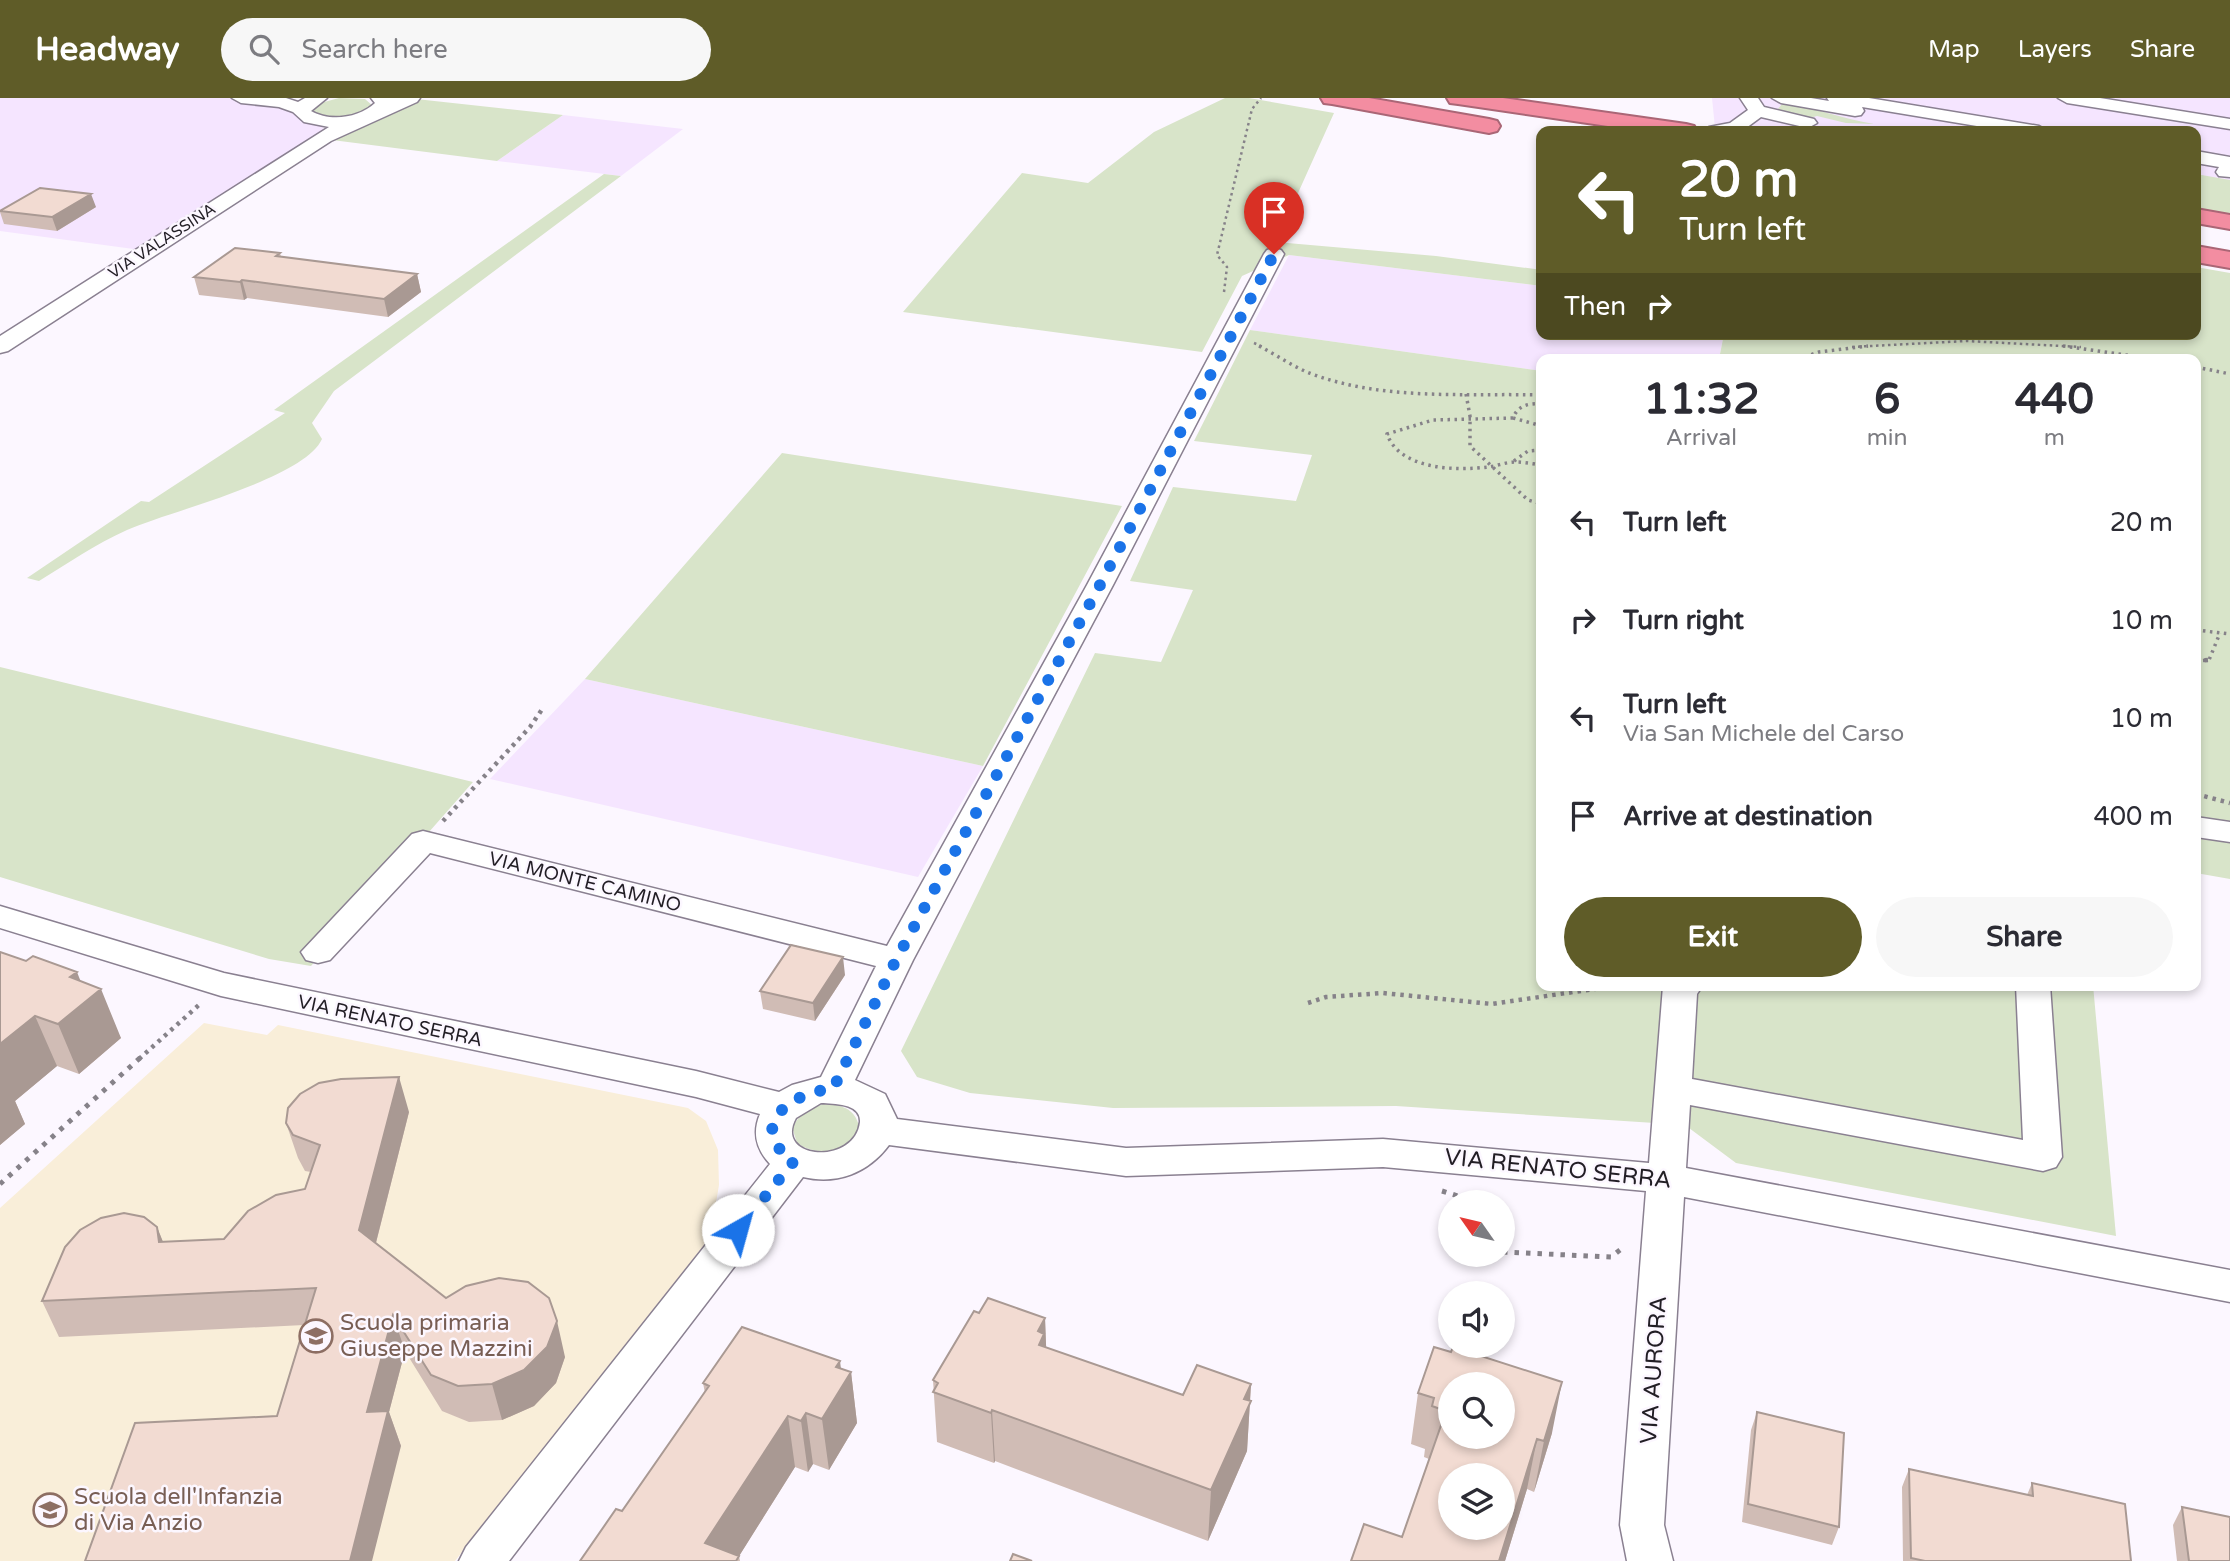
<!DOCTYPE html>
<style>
body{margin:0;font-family:"Varela Round",sans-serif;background:#f7f7f7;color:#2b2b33;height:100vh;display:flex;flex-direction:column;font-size:26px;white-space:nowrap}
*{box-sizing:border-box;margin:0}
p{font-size:23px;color:#7c7c81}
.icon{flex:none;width:38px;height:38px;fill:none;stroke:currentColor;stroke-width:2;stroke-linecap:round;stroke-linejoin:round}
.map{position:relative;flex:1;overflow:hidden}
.side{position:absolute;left:1536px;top:256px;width:665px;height:637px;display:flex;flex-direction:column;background:#fff;border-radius:14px;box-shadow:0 4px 10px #0003}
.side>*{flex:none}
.hud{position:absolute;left:1536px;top:28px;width:665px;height:214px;border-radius:14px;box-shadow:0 4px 10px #0003;background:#5f5c28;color:#fff;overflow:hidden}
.needle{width:46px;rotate:304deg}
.fabs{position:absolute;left:1438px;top:1092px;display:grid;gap:14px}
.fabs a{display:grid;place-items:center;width:77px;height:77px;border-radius:50%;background:#fff;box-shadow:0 4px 10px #0003;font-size:35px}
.pin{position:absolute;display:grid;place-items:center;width:60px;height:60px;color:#fff;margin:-72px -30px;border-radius:50% 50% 50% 0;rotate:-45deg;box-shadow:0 0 7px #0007}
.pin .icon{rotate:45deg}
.me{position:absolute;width:77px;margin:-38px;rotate:38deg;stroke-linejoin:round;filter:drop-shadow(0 0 5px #0008)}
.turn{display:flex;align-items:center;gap:24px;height:147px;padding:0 28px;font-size:32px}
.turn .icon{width:91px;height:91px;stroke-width:2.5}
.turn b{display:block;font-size:49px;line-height:60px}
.then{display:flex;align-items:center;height:66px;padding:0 28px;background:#0003;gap:14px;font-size:26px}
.eta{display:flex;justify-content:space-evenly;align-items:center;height:119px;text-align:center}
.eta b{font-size:42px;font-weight:700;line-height:49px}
.primary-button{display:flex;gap:14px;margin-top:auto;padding:14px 28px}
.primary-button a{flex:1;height:80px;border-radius:42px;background:#5f5c28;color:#fff;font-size:28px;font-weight:700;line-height:80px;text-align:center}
.primary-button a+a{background:#f7f7f7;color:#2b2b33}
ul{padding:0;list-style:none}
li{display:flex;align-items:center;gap:21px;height:98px;padding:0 28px}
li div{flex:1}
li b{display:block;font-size:26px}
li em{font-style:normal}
header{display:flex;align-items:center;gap:42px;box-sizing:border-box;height:98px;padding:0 35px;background:#5f5c28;color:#fff}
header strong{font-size:33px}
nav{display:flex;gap:38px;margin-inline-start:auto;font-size:24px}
.search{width:490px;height:63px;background:#f7f7f7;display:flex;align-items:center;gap:18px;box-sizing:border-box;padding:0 24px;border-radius:38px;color:#7c7c81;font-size:26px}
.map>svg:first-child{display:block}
</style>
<header>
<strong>Headway</strong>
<div class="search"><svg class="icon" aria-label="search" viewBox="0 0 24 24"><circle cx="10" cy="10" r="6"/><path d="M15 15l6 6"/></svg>Search here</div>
<nav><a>Map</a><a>Layers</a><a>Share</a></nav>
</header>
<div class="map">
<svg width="2230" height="1463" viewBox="0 0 2230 1463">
<rect width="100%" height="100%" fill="#fcf7ff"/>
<path fill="#f5e5ff" d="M 0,0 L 233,0 L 276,5 L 320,26 L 326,34 L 141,152 L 0,133 Z
M 1712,0 L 2230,0 L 2230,119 L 2196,113 L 2196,33 L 1732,33 L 1715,30 Z
M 563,17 L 683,31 L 621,78 L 497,63 Z
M 1289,157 L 1542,188 L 1542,236 L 1724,236 L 1719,261 L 1542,261 L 1542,273 L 1250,232 Z
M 585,581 L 983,668 L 918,779 L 490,681 Z"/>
<path fill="#f9eed9" d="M 204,925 L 267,937 L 278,927 L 688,1010 L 706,1023 L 718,1052 L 719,1087 L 710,1140 L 455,1463 L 0,1463 L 0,1110 Z"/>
<path fill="#d8e4c9" d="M 339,0 L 365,1 L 373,8 C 357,19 328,26 313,13 L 317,6 Z
M 1225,0 L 1249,0 L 1334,15 L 1276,144 L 1436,158 L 1542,172 L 1542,188 L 1289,157 L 1242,178 L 1202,254 L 903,214 L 1022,75 L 1088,85 L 1154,34 Z
M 416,1 L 563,17 L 497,63 L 332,42 Z
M 1783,5 C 1814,9 1843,21 1874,26 L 1846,25 L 1817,18 L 1805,21 L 1775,14 Z
M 604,76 L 621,78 L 334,293 L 312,325 L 322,341 C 304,381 170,413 127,432 C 96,446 68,465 39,483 L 27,480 L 141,403 L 149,404 L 285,315 L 274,312 Z
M 2196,76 L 2230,82 L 2230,119 L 2196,111 Z
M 2196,169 L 2230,175 L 2230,781 L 2196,775 L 2196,261 L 1719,261 L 1724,236 L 2196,236 Z
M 1250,232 L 1542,273 L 1542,887 L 2093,887 L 2116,1138 L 1736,1065 L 1689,1030 L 1670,1026 L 1396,1008 L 1113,1010 L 970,995 L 917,979 L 901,953 L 1095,555 L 1161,564 L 1193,492 L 1130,483 L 1173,389 L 1296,403 L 1312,357 L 1194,343 Z
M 782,355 L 1122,408 L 983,668 L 585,581 Z
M 0,569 L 473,684 L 311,868 L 269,861 L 0,779 Z
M 823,1006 C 840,1006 855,1010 859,1028 C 851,1055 818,1060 797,1045 L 792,1029 L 803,1014 Z"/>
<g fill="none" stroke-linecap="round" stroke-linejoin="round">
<defs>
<path id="minor" d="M 232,0 L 286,0 L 298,4 L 305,0 L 327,0 L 311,13 C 330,24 359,20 375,5 L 371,0 L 420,0 L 417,4 L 331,43 L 8,253 L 0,255 L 0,238 L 329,29 L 304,24 L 293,14 L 279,9 L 241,5 Z
M 1740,0 L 1758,0 L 1764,9 L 1814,21 L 1817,25 L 1808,30 L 1761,19 L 1742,33 L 1706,33 L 1709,29 L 1730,25 L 1748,12 Z
M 1772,0 L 1811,0 L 1829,3 L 1827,0 L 1869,0 L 2039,28 L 2048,33 L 2007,33 L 1862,9 L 1864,13 L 1861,17 L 1855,18 L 1781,5 Z
M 2058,0 L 2100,0 L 2230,21 L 2230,31 L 2067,5 Z
M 2196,53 L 2230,59 L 2230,79 L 2219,78 L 2216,74 L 2219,69 L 2196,65 Z
M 1274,150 L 1281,152 L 1284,156 L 1113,487 L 913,862 L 855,982 L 885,996 L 897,1021 L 1126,1050 L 1383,1041 L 1649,1065 L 1663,888 L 1703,887 L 1697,896 L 1692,981 L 2023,1042 L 2016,887 L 2050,887 L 2062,1059 L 2056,1069 L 2043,1073 L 1690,1007 L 1686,1070 L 2230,1172 L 2230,1204 L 1684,1099 L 1664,1427 L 1673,1463 L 1627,1463 L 1620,1427 L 1646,1093 L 1383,1069 L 1126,1078 L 889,1047 C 868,1075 837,1087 803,1079 L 509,1463 L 459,1463 L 466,1449 L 770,1066 C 756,1051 752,1035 760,1016 L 696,999 L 221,898 L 0,830 L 0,808 L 224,875 L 696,973 L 779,994 L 792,987 L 821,979 L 876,868 L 430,755 L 330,862 L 318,865 L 306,862 L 301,854 L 412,736 L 423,733 L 887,848 L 1087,487 L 1264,156 L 1267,152 ZM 821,1005 C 834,1006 861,1005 860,1024 C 855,1068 773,1062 796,1020 Z
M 2196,719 L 2230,724 L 2230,744 L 2196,739 Z"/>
<path id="highway" d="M 1321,0 L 1369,0 L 1489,21 L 1497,23 L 1500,28 L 1497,33 L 1489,35 L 1332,6 L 1324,5 Z
M 1447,0 L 1503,0 L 1686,26 L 1694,28 L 1697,33 L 1642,33 L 1458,6 L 1450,5 Z
M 2196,111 L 2230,117 L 2230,131 L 2196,125 Z
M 2196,148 L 2230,154 L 2230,170 L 2196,164 Z"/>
</defs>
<use href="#minor" stroke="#8a8091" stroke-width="3"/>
<use href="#highway" stroke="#aa6676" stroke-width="4"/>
<path stroke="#868289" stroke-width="2.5" stroke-dasharray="2.5 3.5" stroke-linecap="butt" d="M 1224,194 L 1227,169 L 1217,157 L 1252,11 L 1261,0
M 1254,245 L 1263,249
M 1852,249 L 1966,243 L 2081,249"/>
<path stroke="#868289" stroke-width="3.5" stroke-dasharray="2.5 4.5" stroke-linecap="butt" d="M 1259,248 C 1277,257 1293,269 1312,276 C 1385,303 1465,295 1542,297
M 2063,248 L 2154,261
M 1798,261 L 1819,254 L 1868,248
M 2196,269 L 2230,276
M 1466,296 L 1470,318 L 1470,348 L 1528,402 L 1542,406
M 1542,306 C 1529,305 1518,307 1513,320 L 1542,328
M 1513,320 L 1433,322 L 1387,336 C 1400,372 1456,373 1488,369 C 1497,368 1506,364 1515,364 C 1524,364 1533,366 1542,367
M 1514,363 L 1528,353 L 1542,352
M 2196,532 L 2230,536
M 2196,563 L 2209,562 L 2220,535"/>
<path stroke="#868289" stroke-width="4.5" stroke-dasharray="3.5 5" stroke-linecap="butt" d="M 2196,563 L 2209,562
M 2196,696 L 2230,705
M 443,723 L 530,629 L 543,610
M 1633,887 L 1650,888
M 1308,905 L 1326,899 L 1383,895 L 1492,906 L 1621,887
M 139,961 L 200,906"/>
<path stroke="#868289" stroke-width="5" stroke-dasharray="4.5 7" stroke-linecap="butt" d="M 0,1086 L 141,959
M 1442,1093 L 1477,1104
M 1503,1154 L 1611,1159 L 1625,1148"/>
<use href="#minor" fill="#fff" fill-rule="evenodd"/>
<use href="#highway" fill="#f38da1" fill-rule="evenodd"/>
</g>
<path fill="#d0bcb5" d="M 96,109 L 57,133 L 4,126 L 0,114 L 0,113 Z
M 280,155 L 281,159 L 417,176 L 421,194 L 388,219 L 247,200 L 244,202 L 199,197 L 194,179 Z
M 0,854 L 80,883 L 121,940 L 79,976 L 57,968 L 15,1003 L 25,1026 L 0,1047 Z
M 845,877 L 815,923 L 763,911 L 760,893 Z
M 409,1014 L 376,1145 L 446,1200 L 565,1259 L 556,1285 L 534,1308 L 502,1322 L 469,1324 L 442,1313 L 405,1253 L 389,1314 L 401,1348 L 277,1318 L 304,1227 L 59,1239 L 42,1203 L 157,1129 L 163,1144 L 224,1141 L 305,1091 L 311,1074 L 305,1073 L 298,1060 L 286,1025 Z
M 979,1215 L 1045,1220 L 1046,1250 L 1183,1297 L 1251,1286 L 1247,1353 L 1208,1443 L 995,1363 L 994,1365 L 937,1344 L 933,1282 Z
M 840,1263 L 840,1270 L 851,1274 L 857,1325 L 829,1372 L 813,1366 L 808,1374 L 795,1369 L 739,1458 L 740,1463 L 580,1463 L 622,1413 L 705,1295 L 703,1285 Z
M 1418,1295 L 1552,1335 L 1534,1394 L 1527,1391 L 1505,1463 L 1351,1463 L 1402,1439 L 1429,1361 L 1424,1359 L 1425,1351 L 1411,1346 Z
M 1757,1314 L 1839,1429 L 1832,1447 L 1742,1424 L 1751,1332 Z
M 1909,1371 L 2027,1397 L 2032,1385 L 2131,1463 L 1903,1463 L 1902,1389 Z
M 2182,1409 L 2230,1463 L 2177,1463 L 2173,1427 Z"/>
<path fill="#a99993" d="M 91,96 L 96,109 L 57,133 L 52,119 Z
M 417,176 L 421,194 L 388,219 L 384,201 Z
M 242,182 L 247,200 L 244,202 L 240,184 Z
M 843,859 L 845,877 L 815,923 L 813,905 Z
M 77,874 L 88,902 L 101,891 L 121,940 L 79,976 L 58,926 L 70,879 Z
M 35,918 L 57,968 L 15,1003 L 25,1026 L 0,1047 L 0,946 Z
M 399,979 L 409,1014 L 370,1168 L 359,1132 Z
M 157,1129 L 171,1164 L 159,1144 Z
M 393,1217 L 405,1253 L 389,1314 L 401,1348 L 372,1463 L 350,1463 L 367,1314 Z
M 1045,1220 L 1047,1271 L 1040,1298 L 1038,1233 Z
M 557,1223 L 565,1259 L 556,1285 L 534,1308 L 502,1322 L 492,1286 Z
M 840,1263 L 843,1287 L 851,1274 L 857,1325 L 829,1372 L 822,1321 L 836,1269 Z
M 1562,1284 L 1552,1335 L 1534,1394 L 1544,1343 Z
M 1251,1286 L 1247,1353 L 1208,1443 L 1211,1392 L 1244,1301 Z
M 992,1312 L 995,1363 L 994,1365 L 991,1315 Z
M 806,1315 L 813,1366 L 808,1374 L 801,1323 Z
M 788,1318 L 795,1369 L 736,1463 L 705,1445 Z
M 1537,1341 L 1527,1391 L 1505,1463 L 1499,1463 Z"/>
<path fill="#f2dbd2" stroke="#a99993" stroke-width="2" fill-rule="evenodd" d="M 40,90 L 91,96 L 52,119 L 0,113 Z
M 235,150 L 280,155 L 276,158 L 417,176 L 384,201 L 242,182 L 240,184 L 194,179 Z
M 791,847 L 843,859 L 813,905 L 760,893 Z
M 0,854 L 26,863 L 33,858 L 77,874 L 70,879 L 101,891 L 58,926 L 35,918 L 0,946 Z
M 399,979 L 359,1132 L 446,1200 L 466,1188 L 499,1180 L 528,1184 L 549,1200 L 557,1223 L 547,1249 L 524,1272 L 492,1286 L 458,1288 L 431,1277 L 393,1217 L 367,1314 L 388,1313 L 350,1463 L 85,1463 L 135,1325 L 277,1318 L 316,1190 L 42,1203 L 65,1149 L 80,1132 L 101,1120 L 124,1115 L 144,1119 L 157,1129 L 159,1144 L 224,1141 L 248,1113 L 276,1097 L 305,1091 L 320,1047 L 293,1037 L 286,1025 L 288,1010 L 300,996 L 319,985 L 341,981 Z
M 988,1200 L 1045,1220 L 1038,1233 L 1044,1236 L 1039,1247 L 1183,1297 L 1197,1267 L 1251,1286 L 1244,1301 L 1251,1303 L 1211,1392 L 992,1312 L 991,1315 L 933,1294 L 938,1285 L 933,1282 L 974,1213 L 979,1215 Z
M 742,1229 L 840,1263 L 836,1269 L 851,1274 L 822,1321 L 806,1315 L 801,1323 L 788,1318 L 705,1445 L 739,1458 L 736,1463 L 580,1463 L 616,1411 L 622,1413 L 709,1288 L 703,1285 Z
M 1434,1249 L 1451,1254 L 1453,1249 L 1562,1284 L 1544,1343 L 1537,1341 L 1499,1463 L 1351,1463 L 1364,1426 L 1402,1439 L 1446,1313 L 1432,1308 L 1434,1300 L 1418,1295 ZM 1451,1286 L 1503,1286 L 1503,1339 L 1451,1339 ZM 1451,1377 L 1503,1377 L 1503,1430 L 1451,1430 Z
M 1757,1314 L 1844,1335 L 1839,1429 L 1748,1406 Z
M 1909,1371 L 2033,1398 L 2032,1385 L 2125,1406 L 2131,1463 L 1925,1463 L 1911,1460 Z
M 2182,1409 L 2230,1419 L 2230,1463 L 2189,1463 Z
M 1013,1456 L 1032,1463 L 1010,1463 Z"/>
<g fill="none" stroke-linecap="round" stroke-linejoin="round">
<path stroke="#1a73e8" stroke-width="12" stroke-dasharray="0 21.6" d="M 738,1132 L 794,1063 C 743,1030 792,993 833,991 L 896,862 L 1100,487 L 1274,156"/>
</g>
<defs>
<symbol id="school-ring" viewBox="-11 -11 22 22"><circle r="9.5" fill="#fcf7ff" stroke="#8d6e63" stroke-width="1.5"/><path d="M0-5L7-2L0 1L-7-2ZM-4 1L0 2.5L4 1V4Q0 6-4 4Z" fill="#8d6e63"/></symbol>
</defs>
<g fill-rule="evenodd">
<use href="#school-ring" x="297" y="1219" width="38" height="38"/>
<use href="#school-ring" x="31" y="1393" width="38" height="38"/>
</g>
<g text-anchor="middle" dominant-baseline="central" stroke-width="5" stroke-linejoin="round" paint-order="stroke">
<g font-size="16" fill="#221e25" stroke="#fcf7ff">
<text transform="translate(162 143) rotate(-33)">VIA VALASSINA</text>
</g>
<g font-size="19" fill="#221e25" stroke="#fcf7ff">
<text transform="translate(585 784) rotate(14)">VIA MONTE CAMINO</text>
<text transform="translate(390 923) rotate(12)">VIA RENATO SERRA</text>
</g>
<g font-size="23" fill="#221e25" stroke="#fcf7ff">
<text transform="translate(1558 1071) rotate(6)">VIA RENATO SERRA</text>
<text transform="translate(1654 1272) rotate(-86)">VIA AURORA</text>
</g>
<g font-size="23" fill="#785e54" stroke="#fcf7ff" text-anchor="start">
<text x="340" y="1225">Scuola primaria<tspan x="340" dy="26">Giuseppe Mazzini</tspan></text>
<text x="74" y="1399">Scuola dell'Infanzia<tspan x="74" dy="26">di Via Anzio</tspan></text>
</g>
</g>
</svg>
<div class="fabs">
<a><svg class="needle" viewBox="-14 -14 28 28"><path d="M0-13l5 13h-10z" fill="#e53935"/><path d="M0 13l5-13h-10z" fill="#7c7c81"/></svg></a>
<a><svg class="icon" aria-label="sound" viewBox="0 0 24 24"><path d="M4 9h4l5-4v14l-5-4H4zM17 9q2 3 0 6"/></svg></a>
<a><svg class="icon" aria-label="search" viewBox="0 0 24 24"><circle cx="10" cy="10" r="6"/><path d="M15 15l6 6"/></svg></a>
<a><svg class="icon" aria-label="layers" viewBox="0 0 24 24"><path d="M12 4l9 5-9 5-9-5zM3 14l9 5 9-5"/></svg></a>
</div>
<div class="pin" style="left:1274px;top:156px;background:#d93025"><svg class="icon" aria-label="arrive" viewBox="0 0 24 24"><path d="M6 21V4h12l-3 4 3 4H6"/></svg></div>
<svg class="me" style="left:738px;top:1132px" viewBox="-20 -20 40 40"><circle r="19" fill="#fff"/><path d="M0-13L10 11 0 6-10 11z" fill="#1a73e8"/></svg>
<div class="hud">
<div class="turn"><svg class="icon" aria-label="left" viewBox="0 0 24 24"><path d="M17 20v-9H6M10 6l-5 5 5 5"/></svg><div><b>20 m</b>Turn left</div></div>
<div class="then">Then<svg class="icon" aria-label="right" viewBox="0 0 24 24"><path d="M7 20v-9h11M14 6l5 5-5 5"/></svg></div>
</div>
<section class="side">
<div class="eta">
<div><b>11:32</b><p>Arrival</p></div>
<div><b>6</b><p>min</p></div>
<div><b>440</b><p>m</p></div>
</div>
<ul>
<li><svg class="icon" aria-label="left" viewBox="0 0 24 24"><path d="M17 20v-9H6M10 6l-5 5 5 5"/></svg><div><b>Turn left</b></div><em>20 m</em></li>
<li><svg class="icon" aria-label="right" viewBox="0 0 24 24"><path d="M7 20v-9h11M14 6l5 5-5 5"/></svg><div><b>Turn right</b></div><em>10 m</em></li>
<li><svg class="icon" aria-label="left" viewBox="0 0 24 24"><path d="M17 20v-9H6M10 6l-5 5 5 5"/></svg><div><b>Turn left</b><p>Via San Michele del Carso</p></div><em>10 m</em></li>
<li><svg class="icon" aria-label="arrive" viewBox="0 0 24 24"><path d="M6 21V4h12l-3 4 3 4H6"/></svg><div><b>Arrive at destination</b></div><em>400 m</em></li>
</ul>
<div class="primary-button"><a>Exit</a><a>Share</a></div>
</section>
</div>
